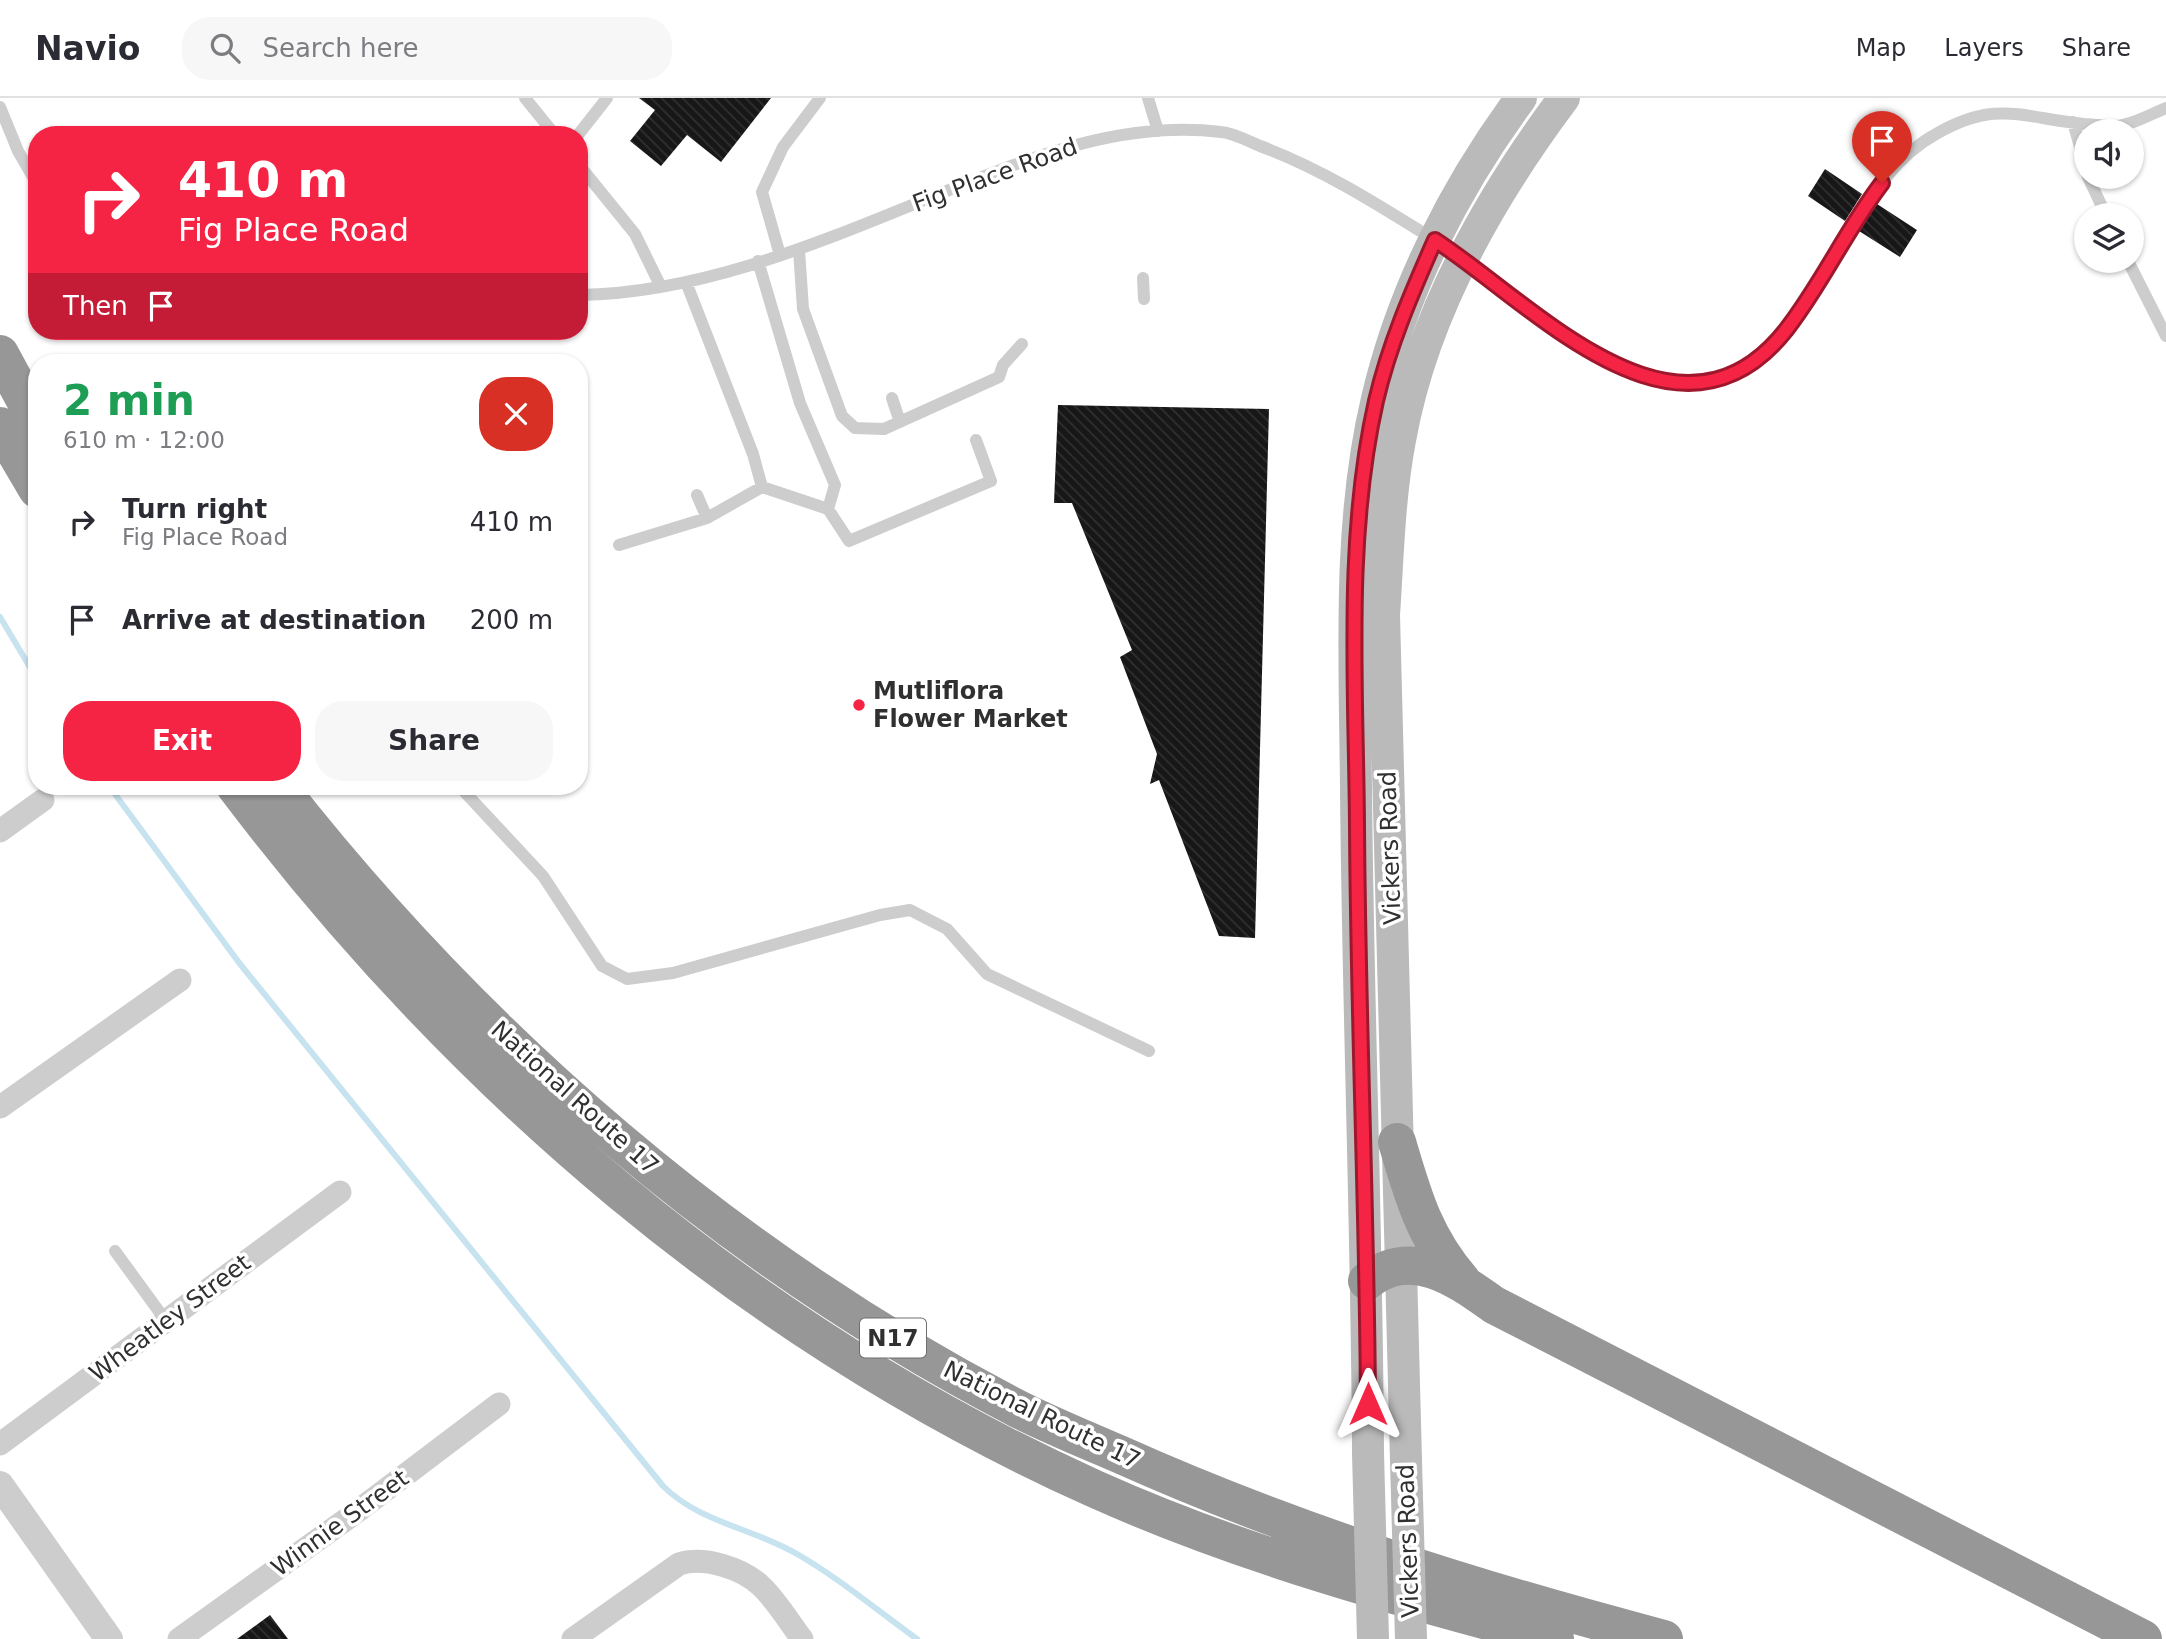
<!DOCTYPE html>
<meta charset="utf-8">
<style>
body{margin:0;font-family:"DejaVu Sans",sans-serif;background:#f7f7f7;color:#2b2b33;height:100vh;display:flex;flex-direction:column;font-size:26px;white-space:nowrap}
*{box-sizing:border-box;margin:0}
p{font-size:23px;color:#7c7c81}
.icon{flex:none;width:38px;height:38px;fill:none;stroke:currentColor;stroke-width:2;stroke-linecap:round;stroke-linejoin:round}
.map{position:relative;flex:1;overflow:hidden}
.drawer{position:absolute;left:28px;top:256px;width:560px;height:441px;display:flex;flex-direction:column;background:#fff;border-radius:28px;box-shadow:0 2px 5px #0004}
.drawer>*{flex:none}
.banner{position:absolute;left:28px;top:28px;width:560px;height:214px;border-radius:28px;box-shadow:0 2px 5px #0004;background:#f52444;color:#fff;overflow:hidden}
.tools{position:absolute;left:2074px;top:21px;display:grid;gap:14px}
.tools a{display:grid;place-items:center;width:70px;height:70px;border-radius:50%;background:#fff;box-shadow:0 2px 5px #0004;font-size:35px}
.pin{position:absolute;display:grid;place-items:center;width:60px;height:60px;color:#fff;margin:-72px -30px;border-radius:50% 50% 50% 0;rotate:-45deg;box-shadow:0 0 7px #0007}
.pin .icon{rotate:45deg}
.me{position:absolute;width:77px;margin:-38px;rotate:0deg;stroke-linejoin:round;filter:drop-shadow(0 0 5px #0008)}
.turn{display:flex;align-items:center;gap:24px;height:147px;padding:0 35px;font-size:32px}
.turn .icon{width:91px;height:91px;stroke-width:2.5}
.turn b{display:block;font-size:49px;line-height:60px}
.then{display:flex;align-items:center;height:66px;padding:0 35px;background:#0003;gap:14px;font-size:26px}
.round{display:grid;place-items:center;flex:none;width:74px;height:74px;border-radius:28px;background:#f7f7f7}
.head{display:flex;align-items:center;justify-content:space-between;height:119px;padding:0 35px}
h1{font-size:42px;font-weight:800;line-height:52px;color:#1e9e55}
.primary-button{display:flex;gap:14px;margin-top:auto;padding:14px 35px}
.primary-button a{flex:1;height:80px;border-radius:28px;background:#f52444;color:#fff;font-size:28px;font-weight:800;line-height:80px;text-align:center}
.primary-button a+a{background:#f7f7f7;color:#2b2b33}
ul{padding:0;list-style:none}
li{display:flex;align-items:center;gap:21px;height:98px;padding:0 35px}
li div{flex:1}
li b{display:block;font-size:26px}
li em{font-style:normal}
header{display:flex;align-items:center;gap:42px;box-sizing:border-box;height:98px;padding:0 35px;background:#fff;border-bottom:2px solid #e1e1e2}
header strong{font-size:33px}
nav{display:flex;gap:38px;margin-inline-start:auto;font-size:24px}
.search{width:490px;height:63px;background:#f7f7f7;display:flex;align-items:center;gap:18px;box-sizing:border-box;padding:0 24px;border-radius:28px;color:#7c7c81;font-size:26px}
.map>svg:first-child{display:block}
</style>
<header>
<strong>Navio</strong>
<div class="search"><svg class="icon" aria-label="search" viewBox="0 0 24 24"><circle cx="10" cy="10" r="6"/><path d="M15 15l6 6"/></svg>Search here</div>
<nav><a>Map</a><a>Layers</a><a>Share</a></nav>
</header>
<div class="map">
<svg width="2166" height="1541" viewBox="0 0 2166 1541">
<defs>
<pattern id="building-back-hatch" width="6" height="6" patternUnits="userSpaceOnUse" patternTransform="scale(1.75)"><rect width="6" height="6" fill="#171717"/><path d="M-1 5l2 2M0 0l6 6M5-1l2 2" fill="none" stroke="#303030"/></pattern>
</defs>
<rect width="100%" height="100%" fill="#fff"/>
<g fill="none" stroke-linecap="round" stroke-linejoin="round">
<path stroke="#c7e3ef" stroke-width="6" d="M 0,519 L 37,581
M 109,688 L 240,866 L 663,1388 C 700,1425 753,1430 797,1456 C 839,1480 878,1513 917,1541"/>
</g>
<path fill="url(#building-back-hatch)" d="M 639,0 L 771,0 L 721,64 L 687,37 L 661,68 L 630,43 L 655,12 Z
M 1825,71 L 1862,96 L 1845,123 L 1808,98 Z
M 1877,106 L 1917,132 L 1900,159 L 1859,133 Z
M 1058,307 L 1269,311 L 1255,840 L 1219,838 L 1159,682 L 1150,686 L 1157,656 L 1120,559 L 1132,552 L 1072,405 L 1054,405 Z
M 270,1517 L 288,1541 L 237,1541 Z"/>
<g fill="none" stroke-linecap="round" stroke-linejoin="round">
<path stroke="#cdcdcd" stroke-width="12" d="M 525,0 L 555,37
M 1148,0 L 1158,33
M 0,9 L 18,53 L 37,86
M 2073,24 L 2086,70
M 578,37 L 607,0
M 579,67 L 635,136 L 660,187
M 2088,79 L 2106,117
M 799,152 L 803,211 L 842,318 L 855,330 L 884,331 L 999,279 L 1003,267 L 1022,246
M 780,157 L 762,94 L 783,49 L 820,0
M 1463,160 C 1539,216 1649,330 1752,266 C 1788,243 1817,183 1840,147 C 1866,106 1892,60 1936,36 C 1997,1 2022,20 2084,26 C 2094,26 2106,29 2116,28 C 2132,27 2151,16 2166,10
M 758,163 L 800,305 L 835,387 L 828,411
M 2128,163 L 2166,238
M 1143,180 L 1144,201
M 686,184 L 753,356 L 762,389
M 579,197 C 705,195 825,142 939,96 C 1030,60 1121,22 1221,34 C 1234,35 1248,43 1260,48 C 1322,71 1377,106 1433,141
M 892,300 L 900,324
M 762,389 L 828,411 L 849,443 L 991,383 L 976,342
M 697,397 L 707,420
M 619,447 L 707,420 L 762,389
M 459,688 L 543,778 L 602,868 L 627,881 L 673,875 L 880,817 L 910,812 L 947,831 L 987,876 L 1149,953
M 115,1153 L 166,1223"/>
<path stroke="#cdcdcd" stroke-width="23" d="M 0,733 L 43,702
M 0,1009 L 180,882
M 0,1346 L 340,1094
M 179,1541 L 351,1418 L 499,1306
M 573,1541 L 679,1466 C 704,1458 742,1470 761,1488 C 777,1503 789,1524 802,1541"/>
<path stroke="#cdcdcd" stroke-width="28" d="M 0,1387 L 109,1541"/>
<path stroke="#bababa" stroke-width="32" d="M 1368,1355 C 1367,1134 1358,912 1356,691 C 1355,563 1347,426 1377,301 C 1402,193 1455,89 1521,0
M 1406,1363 L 1384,517 C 1388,459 1389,400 1400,342 C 1422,218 1489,100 1564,0"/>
<path stroke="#979797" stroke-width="38" d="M 0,256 L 37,324
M 0,328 L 37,391
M 235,688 C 462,988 750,1236 1095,1391 C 1242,1457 1399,1500 1555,1541
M 278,688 C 478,943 731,1163 1020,1312 C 1052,1328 1086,1342 1119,1356 C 1295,1435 1478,1492 1664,1541
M 1397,1044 C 1413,1098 1424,1139 1462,1183
M 1367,1183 C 1412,1148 1456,1180 1494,1207 L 2143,1541"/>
<path stroke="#bababa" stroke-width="32" d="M 1368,1355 L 1373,1541
M 1406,1363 L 1411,1541"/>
</g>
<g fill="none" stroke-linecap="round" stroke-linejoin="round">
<defs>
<path id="route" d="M 1368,1306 C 1367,1113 1358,920 1357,727 C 1356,587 1345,440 1376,303 C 1389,247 1412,194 1435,142 C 1531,204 1678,369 1786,232 C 1822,186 1846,132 1882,85"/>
</defs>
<use href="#route" stroke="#9f172c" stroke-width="18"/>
<use href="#route" stroke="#f52444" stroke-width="12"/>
</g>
<circle fill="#f52444" stroke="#fff" stroke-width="2.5" cx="859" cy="607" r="7"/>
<g text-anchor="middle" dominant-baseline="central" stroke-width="7" stroke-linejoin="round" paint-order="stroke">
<rect fill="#fff" stroke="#6e6e6e" stroke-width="2" x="860" y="1220.5" width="66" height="39" rx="5"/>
<g font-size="23" font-weight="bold" fill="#303030">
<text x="893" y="1240">N17</text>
</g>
<g font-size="24" fill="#303030" stroke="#fff">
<text transform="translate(995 77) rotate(-20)">Fig Place Road</text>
<text transform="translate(1390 750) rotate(-92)">Vickers Road</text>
<text transform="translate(575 1000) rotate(42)">National Route 17</text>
<text transform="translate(170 1220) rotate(-37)">Wheatley Street</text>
<text transform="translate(1042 1317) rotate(26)">National Route 17</text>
<text transform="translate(340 1425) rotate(-36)">Winnie Street</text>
<text transform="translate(1408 1443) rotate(-92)">Vickers Road</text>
</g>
<g font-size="24" font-weight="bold" fill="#303030" stroke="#fff" text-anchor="start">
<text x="873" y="593">Mutliflora<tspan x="873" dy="28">Flower Market</tspan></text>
</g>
</g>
</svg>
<div class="tools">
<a><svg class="icon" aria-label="sound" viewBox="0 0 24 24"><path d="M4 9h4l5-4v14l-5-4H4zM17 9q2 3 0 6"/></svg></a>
<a><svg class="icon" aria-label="layers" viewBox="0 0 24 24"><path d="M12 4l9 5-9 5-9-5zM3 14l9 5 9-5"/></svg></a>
</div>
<div class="pin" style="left:1882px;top:85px;background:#d93025"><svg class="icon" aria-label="arrive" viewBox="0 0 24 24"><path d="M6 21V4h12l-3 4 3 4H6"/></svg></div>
<svg class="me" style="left:1368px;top:1306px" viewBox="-20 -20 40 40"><path d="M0-17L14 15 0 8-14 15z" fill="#f52444" stroke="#fff" stroke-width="4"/></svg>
<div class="banner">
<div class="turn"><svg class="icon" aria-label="right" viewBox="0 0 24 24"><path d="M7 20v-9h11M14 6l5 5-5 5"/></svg><div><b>410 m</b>Fig Place Road</div></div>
<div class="then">Then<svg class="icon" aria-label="arrive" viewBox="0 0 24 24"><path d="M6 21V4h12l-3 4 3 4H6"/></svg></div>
</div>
<section class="drawer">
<div class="head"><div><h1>2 min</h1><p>610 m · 12:00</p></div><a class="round" style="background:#d93025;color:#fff"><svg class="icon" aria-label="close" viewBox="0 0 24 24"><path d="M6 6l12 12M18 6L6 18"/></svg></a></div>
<ul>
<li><svg class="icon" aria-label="right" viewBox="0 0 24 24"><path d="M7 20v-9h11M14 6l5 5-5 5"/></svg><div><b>Turn right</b><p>Fig Place Road</p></div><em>410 m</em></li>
<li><svg class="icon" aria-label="arrive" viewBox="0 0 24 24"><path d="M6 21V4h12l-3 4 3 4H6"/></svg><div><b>Arrive at destination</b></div><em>200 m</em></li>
</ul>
<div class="primary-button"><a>Exit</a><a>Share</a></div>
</section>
</div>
